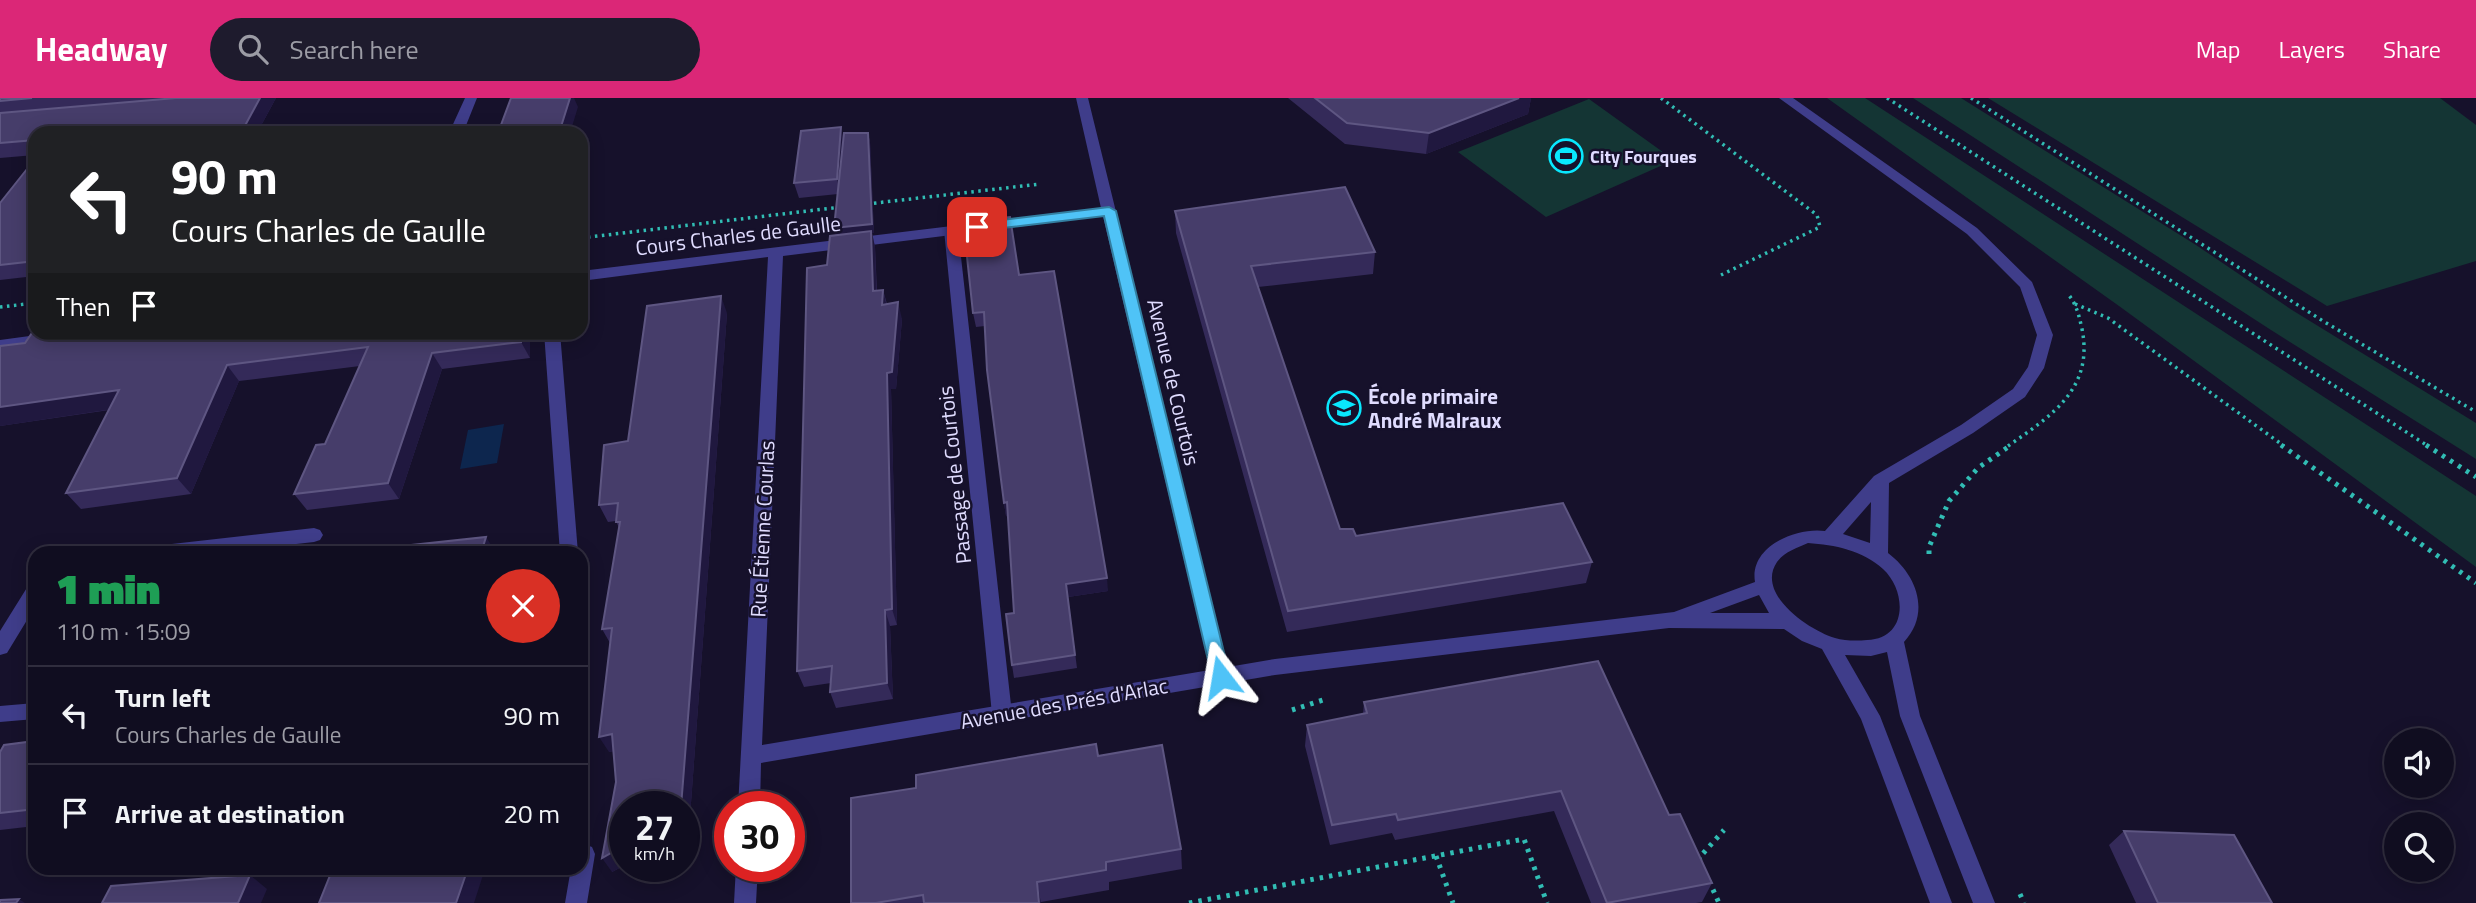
<!DOCTYPE html>
<meta charset="utf-8">
<style>
body{margin:0;font-family:"Titillium Web",sans-serif;background:#1e1b2d;color:#f1f3f6;height:100vh;display:flex;flex-direction:column;font-size:26px;white-space:nowrap}
*{box-sizing:border-box;margin:0}
p{font-size:23px;color:#9c9ca5}
.icon{flex:none;width:38px;height:38px;fill:none;stroke:currentColor;stroke-width:2;stroke-linecap:round;stroke-linejoin:round}
.map{position:relative;flex:1;overflow:hidden}
.panel{position:absolute;left:28px;top:448px;width:560px;height:329px;display:flex;flex-direction:column;background:#100d20;border-radius:21px;box-shadow:0 4px 18px #0003,0 0 0 2px #302d3e}
.panel>*{flex:none}
.top-card{position:absolute;left:28px;top:28px;width:560px;height:214px;border-radius:21px;box-shadow:0 4px 18px #0003,0 0 0 2px #302d3e;background:#202124;color:#fff;overflow:hidden}
.tools{position:absolute;left:2384px;top:630px;display:grid;gap:14px}
.tools a{display:grid;place-items:center;width:70px;height:70px;border-radius:50%;background:#100d20;box-shadow:0 4px 18px #0003,0 0 0 2px #302d3e;font-size:35px}
.speed{position:absolute;left:609px;top:693px;display:flex;gap:14px;font-size:35px;font-weight:700;text-align:center}
.speed>*{display:grid;place-content:center;width:91px;height:91px;border-radius:50%;background:#100d20;box-shadow:0 4px 18px #0003,0 0 0 2px #302d3e;line-height:1}
.speed small{font-size:18px;font-weight:400}
.speed .limit{border:10px solid #d22;background:#fff;color:#111}
.pin{position:absolute;display:grid;place-items:center;width:60px;height:60px;color:#fff;margin:-30px;border-radius:14px;box-shadow:0 4px 10px #0006}
.me{position:absolute;width:77px;margin:-38px;rotate:346deg;stroke-linejoin:round;filter:drop-shadow(0 0 5px #0008)}
.turn{display:flex;align-items:center;gap:24px;height:147px;padding:0 28px;font-size:32px}
.turn .icon{width:91px;height:91px;stroke-width:2.5}
.turn b{display:block;font-size:49px;line-height:60px}
.then{display:flex;align-items:center;height:66px;padding:0 28px;background:#0003;gap:14px;font-size:26px}
.round{display:grid;place-items:center;flex:none;width:74px;height:74px;border-radius:37px;background:#1e1b2d}
.overview{display:flex;align-items:center;justify-content:space-between;height:119px;padding:0 28px}
h1{font-size:42px;font-weight:800;line-height:52px;color:#1e9e55}
ul{padding:0;list-style:none}
li{display:flex;align-items:center;gap:21px;height:98px;padding:0 28px;border-top:2px solid #302d3e}
li div{flex:1}
li b{display:block;font-size:26px}
li em{font-style:normal}
header{display:flex;align-items:center;gap:42px;box-sizing:border-box;height:98px;padding:0 35px;background:#db2777;color:#fff}
header strong{font-size:33px}
nav{display:flex;gap:38px;margin-inline-start:auto;font-size:24px}
.search{width:490px;height:63px;background:#1e1b2d;display:flex;align-items:center;gap:18px;box-sizing:border-box;padding:0 24px;border-radius:38px;color:#9c9ca5;font-size:26px}
.map>svg:first-child{display:block}
</style>
<header>
<strong>Headway</strong>
<div class="search"><svg class="icon" aria-label="search" viewBox="0 0 24 24"><circle cx="10" cy="10" r="6"/><path d="M15 15l6 6"/></svg>Search here</div>
<nav><a>Map</a><a>Layers</a><a>Share</a></nav>
</header>
<div class="map">
<svg width="2476" height="805" viewBox="0 0 2476 805">
<rect width="100%" height="100%" fill="#16112b"/>
<path fill="#143534" d="M 1827,0 L 1865,0 L 2476,398 L 2476,469 L 2119,208 Z
M 1913,0 L 1961,0 L 2196,147 L 2292,212 L 2476,325 L 2476,361 L 2271,232 Z
M 1988,0 L 2440,0 L 2476,27 L 2476,163 L 2327,208 Z
M 1589,1 L 1674,62 L 1546,119 L 1458,54 Z"/>
<path fill="#0d264e" d="M 504,326 L 497,365 L 460,371 L 468,332 Z"/>
<g fill="none" stroke-linecap="round" stroke-linejoin="round">
<path stroke="#31bdb4" stroke-width="3.5" stroke-dasharray="2.5 4.5" stroke-linecap="butt" d="M 1661,0 L 1817,117 L 1820,129 L 1721,177
M 1887,0 L 2428,348
M 1971,0 L 2323,223 L 2476,314
M 867,106 L 1040,86
M 581,140 L 841,109
M 2075,206 L 2108,220 L 2284,348
M 0,209 L 35,205
M 2008,348 C 2051,318 2094,291 2082,231 C 2079,218 2077,207 2068,196"/>
<path stroke="#31bdb4" stroke-width="5" stroke-dasharray="3.5 6" stroke-linecap="butt" d="M 2281,347 L 2476,485
M 2426,347 L 2476,379
M 1929,456 L 1929,449 L 1949,403 L 1978,370 L 2011,347
M 1292,612 L 1323,602 L 1323,597
M 1436,758 L 1453,805
M 1700,763 L 1699,760 L 1724,732
M 1709,783 L 1719,805
M 2020,796 L 2024,805
M 1189,805 L 1524,741 L 1547,805"/>
<path fill="#3f3d8a" fill-rule="evenodd" d="M 465,0 L 477,0 L 463,35 L 449,35 Z
M 951,128 L 958,132 L 1012,616 L 1009,622 L 1002,624 L 995,622 L 992,616 L 944,132 Z
M 544,234 L 560,234 L 578,455 L 560,455 Z
M 314,430 L 320,432 L 323,437 L 320,442 L 314,444 L 215,455 L 145,455 L 148,450 L 154,448 Z
M 35,605 L 35,621 L 0,624 L 0,608 Z
M 584,746 L 592,749 L 595,756 L 587,805 L 565,805 L 571,770 L 581,770 L 581,747 Z"/>
<path fill="#3f3d8a" fill-rule="evenodd" d="M 1076,0 L 1088,0 L 1228,569 L 1275,561 L 1674,514 L 1755,484 C 1749,448 1797,429 1825,433 L 1874,378 L 1961,327 L 2013,291 L 2028,269 L 2037,237 L 2020,189 L 1967,136 L 1779,0 L 1793,0 L 1977,130 L 2032,184 L 2053,237 L 2044,270 L 2025,299 L 1973,335 L 1889,385 L 1888,455 C 1917,477 1931,515 1904,544 L 1920,618 L 1995,805 L 1973,805 L 1900,618 L 1887,554 L 1871,558 L 1845,557 L 1880,618 L 1952,805 L 1930,805 L 1861,621 L 1822,551 L 1802,543 L 1784,531 L 1669,530 L 1275,577 L 761,665 L 760,709 L 738,709 L 768,159 L 581,183 L 581,173 L 1101,110 ZM 1103,118 L 1210,572 L 762,647 L 783,158 ZM 1871,404 L 1870,445 L 1843,436 ZM 1808,445 C 1835,447 1862,452 1883,471 C 1907,493 1908,541 1867,542 C 1857,543 1845,543 1835,540 C 1810,533 1755,496 1777,464 C 1784,454 1797,450 1808,445 ZM 1759,497 L 1769,515 L 1710,515 Z
M 59,234 L 112,234 L 105,239 L 0,252 L 0,242 Z
M 35,486 L 35,509 L 7,555 L 0,557 L 0,533 L 28,488 Z
M 736,768 L 758,768 L 756,805 L 734,805 Z"/>
</g>
<path fill="#342a59" d="M 0,0 L 276,0 L 257,35 L 35,35 L 35,57 L 0,60 Z
M 1288,0 L 1531,0 L 1528,16 L 1426,56 L 1345,46 Z
M 868,35 L 870,44 L 874,135 L 872,135 L 875,149 L 877,193 L 883,192 L 887,206 L 902,221 L 896,291 L 891,291 L 897,527 L 890,528 L 893,601 L 836,610 L 830,594 L 831,585 L 804,589 L 797,573 L 827,167 L 836,137 L 834,130 L 838,96 L 799,100 L 794,85 L 844,40 Z
M 35,61 L 35,178 L 0,182 L 0,105 Z
M 1175,113 L 1375,154 L 1373,176 L 1258,189 L 1340,431 L 1356,438 L 1592,464 L 1586,485 L 1287,534 L 1176,135 Z
M 1019,177 L 1108,493 L 1068,499 L 1077,570 L 1014,580 L 1012,567 L 1014,515 L 1008,418 L 1006,418 L 1004,405 L 985,228 L 976,229 L 973,215 Z
M 727,215 L 689,732 L 625,709 L 625,767 L 612,774 L 616,684 L 613,653 L 609,654 L 610,545 L 602,531 L 619,430 L 616,423 L 608,424 L 599,407 L 628,343 Z
M 35,234 L 96,234 L 97,236 L 530,234 L 530,260 L 442,271 L 399,401 L 307,412 L 294,396 L 325,346 L 360,268 L 239,283 L 191,396 L 81,411 L 66,395 L 109,312 L 0,328 L 0,248 L 25,245 Z
M 1364,604 L 1669,717 L 1712,785 L 1702,804 L 1696,805 L 1591,805 L 1554,713 L 1395,742 L 1392,735 L 1330,747 L 1305,648 L 1307,627 L 1363,616 Z
M 35,643 L 35,728 L 0,732 L 0,654 Z
M 916,690 L 1181,751 L 1182,771 L 1109,784 L 1109,792 L 1041,804 L 1041,805 L 851,805 Z
M 2124,733 L 2272,805 L 2136,805 L 2109,747 Z"/>
<path fill="#20183f" d="M 260,0 L 276,0 L 257,35 L 241,35 Z
M 570,0 L 574,0 L 578,9 L 570,35 L 559,35 Z
M 1519,0 L 1531,0 L 1528,16 L 1426,56 L 1429,35 Z
M 841,29 L 844,43 L 840,95 L 837,81 Z
M 868,35 L 870,44 L 874,135 L 872,135 L 875,149 L 877,210 L 836,139 L 834,130 Z
M 883,192 L 887,209 L 882,207 Z
M 721,198 L 727,215 L 689,732 L 684,735 L 684,709 L 681,709 Z
M 898,204 L 902,221 L 896,291 L 891,291 L 897,527 L 892,511 L 887,275 Z
M 83,234 L 95,234 L 102,242 L 81,238 Z
M 521,234 L 530,234 L 530,260 L 521,244 Z
M 432,255 L 442,271 L 399,401 L 388,385 Z
M 227,267 L 239,283 L 191,396 L 177,380 Z
M 119,292 L 133,308 L 0,328 L 0,309 Z
M 1007,404 L 1009,418 L 1006,418 L 1004,405 Z
M 486,439 L 496,455 L 481,455 Z
M 1107,480 L 1108,493 L 1068,499 L 1077,570 L 1066,486 Z
M 885,512 L 890,528 L 893,601 L 887,585 Z
M 612,636 L 622,652 L 609,654 L 599,639 Z
M 625,747 L 625,767 L 612,774 L 602,760 Z
M 468,770 L 481,770 L 484,774 L 474,805 L 456,805 Z
M 250,777 L 267,791 L 261,805 L 238,805 Z
M 1037,784 L 1041,805 L 1039,805 Z
M 19,801 L 25,805 L 16,805 Z"/>
<path fill="#463d6a" stroke="#5e5682" stroke-width="2" d="M 0,0 L 32,0 L 0,3 Z
M 176,0 L 260,0 L 241,35 L 35,35 L 35,42 L 0,45 L 0,15 Z
M 511,0 L 570,0 L 559,35 L 498,35 Z
M 1315,0 L 1519,0 L 1429,35 L 1347,25 Z
M 841,29 L 837,81 L 794,85 L 801,33 Z
M 844,35 L 868,35 L 872,126 L 834,130 Z
M 35,61 L 35,163 L 0,167 L 0,105 Z
M 1345,89 L 1375,154 L 1251,168 L 1340,431 L 1353,431 L 1356,438 L 1563,405 L 1592,464 L 1288,513 L 1175,113 Z
M 1010,119 L 1019,177 L 1054,173 L 1107,480 L 1066,486 L 1075,557 L 1012,567 L 1006,516 L 1014,515 L 1007,404 L 1004,405 L 987,272 L 984,214 L 973,215 L 965,140 L 981,138 L 980,122 Z
M 871,133 L 873,193 L 883,192 L 882,207 L 898,204 L 892,274 L 887,275 L 892,511 L 885,512 L 887,585 L 830,594 L 832,568 L 797,573 L 807,170 L 827,167 L 830,138 Z
M 721,198 L 681,709 L 625,709 L 625,747 L 602,760 L 616,684 L 612,636 L 599,639 L 612,530 L 602,531 L 620,424 L 616,424 L 618,405 L 599,407 L 604,347 L 628,343 L 647,208 Z
M 34,232 L 35,232 L 35,234 L 83,234 L 81,238 L 112,234 L 521,234 L 521,244 L 432,255 L 388,385 L 294,396 L 316,347 L 325,346 L 368,249 L 227,267 L 177,380 L 66,395 L 119,292 L 0,309 L 0,248 L 25,245 Z
M 486,439 L 481,455 L 347,455 L 347,454 Z
M 1598,563 L 1669,717 L 1680,716 L 1712,785 L 1607,805 L 1561,693 L 1398,722 L 1396,716 L 1332,727 L 1307,627 L 1367,615 L 1364,604 Z
M 35,643 L 35,711 L 0,715 L 0,654 L 4,647 Z
M 1096,646 L 1098,658 L 1162,647 L 1181,751 L 1106,764 L 1106,772 L 1037,784 L 1039,805 L 924,805 L 923,797 L 876,805 L 851,805 L 851,700 L 916,690 L 916,677 Z
M 2124,733 L 2234,737 L 2272,805 L 2158,805 Z
M 333,770 L 468,770 L 456,805 L 319,805 Z
M 250,777 L 238,805 L 102,805 L 111,788 Z
M 19,801 L 16,805 L 0,805 L 0,802 Z"/>
<path fill="#4fc3f7" stroke="#337fa1" stroke-width="2" d="M 1109,109 L 1116,113 L 1230,579 L 1228,584 L 1221,586 L 1215,584 L 1212,579 L 1104,118 L 977,133 L 971,129 L 977,125 Z"/>
<defs>
<symbol id="stadium-ring" viewBox="-11 -11 22 22"><circle r="9.5" fill="#16112b" stroke="#09e7fe" stroke-width="1.5"/><path d="M0-5a6.5 5 0 1 0 0 10a6.5 5 0 1 0 0-10ZM-3.5-1.8h7v3.6h-7Z" fill="#09e7fe"/></symbol>
<symbol id="school-ring" viewBox="-11 -11 22 22"><circle r="9.5" fill="#16112b" stroke="#09e7fe" stroke-width="1.5"/><path d="M0-5L7-2L0 1L-7-2ZM-4 1L0 2.5L4 1V4Q0 6-4 4Z" fill="#09e7fe"/></symbol>
</defs>
<g fill-rule="evenodd">
<use href="#stadium-ring" x="1547" y="39" width="38" height="38"/>
<use href="#school-ring" x="1325" y="291" width="38" height="38"/>
</g>
<g text-anchor="middle" dominant-baseline="central" stroke-width="5" stroke-linejoin="round" paint-order="stroke">
<g font-size="18" font-weight="bold" fill="#e0dcff" stroke="#16112b" text-anchor="start">
<text x="1590" y="58">City Fourques</text>
</g>
<g font-size="21" fill="#e0dcff" stroke="#16112b">
<text transform="translate(738 137) rotate(-7)">Cours Charles de Gaulle</text>
<text transform="translate(1174 284) rotate(77)">Avenue de Courtois</text>
<text transform="translate(954 377) rotate(-96)">Passage de Courtois</text>
<text transform="translate(762 431) rotate(-87)">Rue Étienne Courlas</text>
<text transform="translate(1064 605) rotate(-10)">Avenue des Prés d'Arlac</text>
</g>
<g font-size="21" font-weight="bold" fill="#e0dcff" stroke="#16112b" text-anchor="start">
<text x="1368" y="298">École primaire<tspan x="1368" dy="24">André Malraux</tspan></text>
</g>
</g>
</svg>
<div class="tools">
<a><svg class="icon" aria-label="sound" viewBox="0 0 24 24"><path d="M4 9h4l5-4v14l-5-4H4zM17 9q2 3 0 6"/></svg></a>
<a><svg class="icon" aria-label="search" viewBox="0 0 24 24"><circle cx="10" cy="10" r="6"/><path d="M15 15l6 6"/></svg></a>
</div>
<div class="speed"><div>27<small>km/h</small></div><div class="limit">30</div></div>
<div class="pin" style="left:977px;top:129px;background:#d93025"><svg class="icon" aria-label="arrive" viewBox="0 0 24 24"><path d="M6 21V4h12l-3 4 3 4H6"/></svg></div>
<svg class="me" style="left:1221px;top:579px" viewBox="-20 -20 40 40"><path d="M0-17L14 15 0 8-14 15z" fill="#4fc3f7" stroke="#fff" stroke-width="4"/></svg>
<div class="top-card">
<div class="turn"><svg class="icon" aria-label="left" viewBox="0 0 24 24"><path d="M17 20v-9H6M10 6l-5 5 5 5"/></svg><div><b>90 m</b>Cours Charles de Gaulle</div></div>
<div class="then">Then<svg class="icon" aria-label="arrive" viewBox="0 0 24 24"><path d="M6 21V4h12l-3 4 3 4H6"/></svg></div>
</div>
<section class="panel">
<div class="overview"><div><h1>1 min</h1><p>110 m · 15:09</p></div><a class="round" style="background:#d93025;color:#fff"><svg class="icon" aria-label="close" viewBox="0 0 24 24"><path d="M6 6l12 12M18 6L6 18"/></svg></a></div>
<ul>
<li><svg class="icon" aria-label="left" viewBox="0 0 24 24"><path d="M17 20v-9H6M10 6l-5 5 5 5"/></svg><div><b>Turn left</b><p>Cours Charles de Gaulle</p></div><em>90 m</em></li>
<li><svg class="icon" aria-label="arrive" viewBox="0 0 24 24"><path d="M6 21V4h12l-3 4 3 4H6"/></svg><div><b>Arrive at destination</b></div><em>20 m</em></li>
</ul>
</section>
</div>
